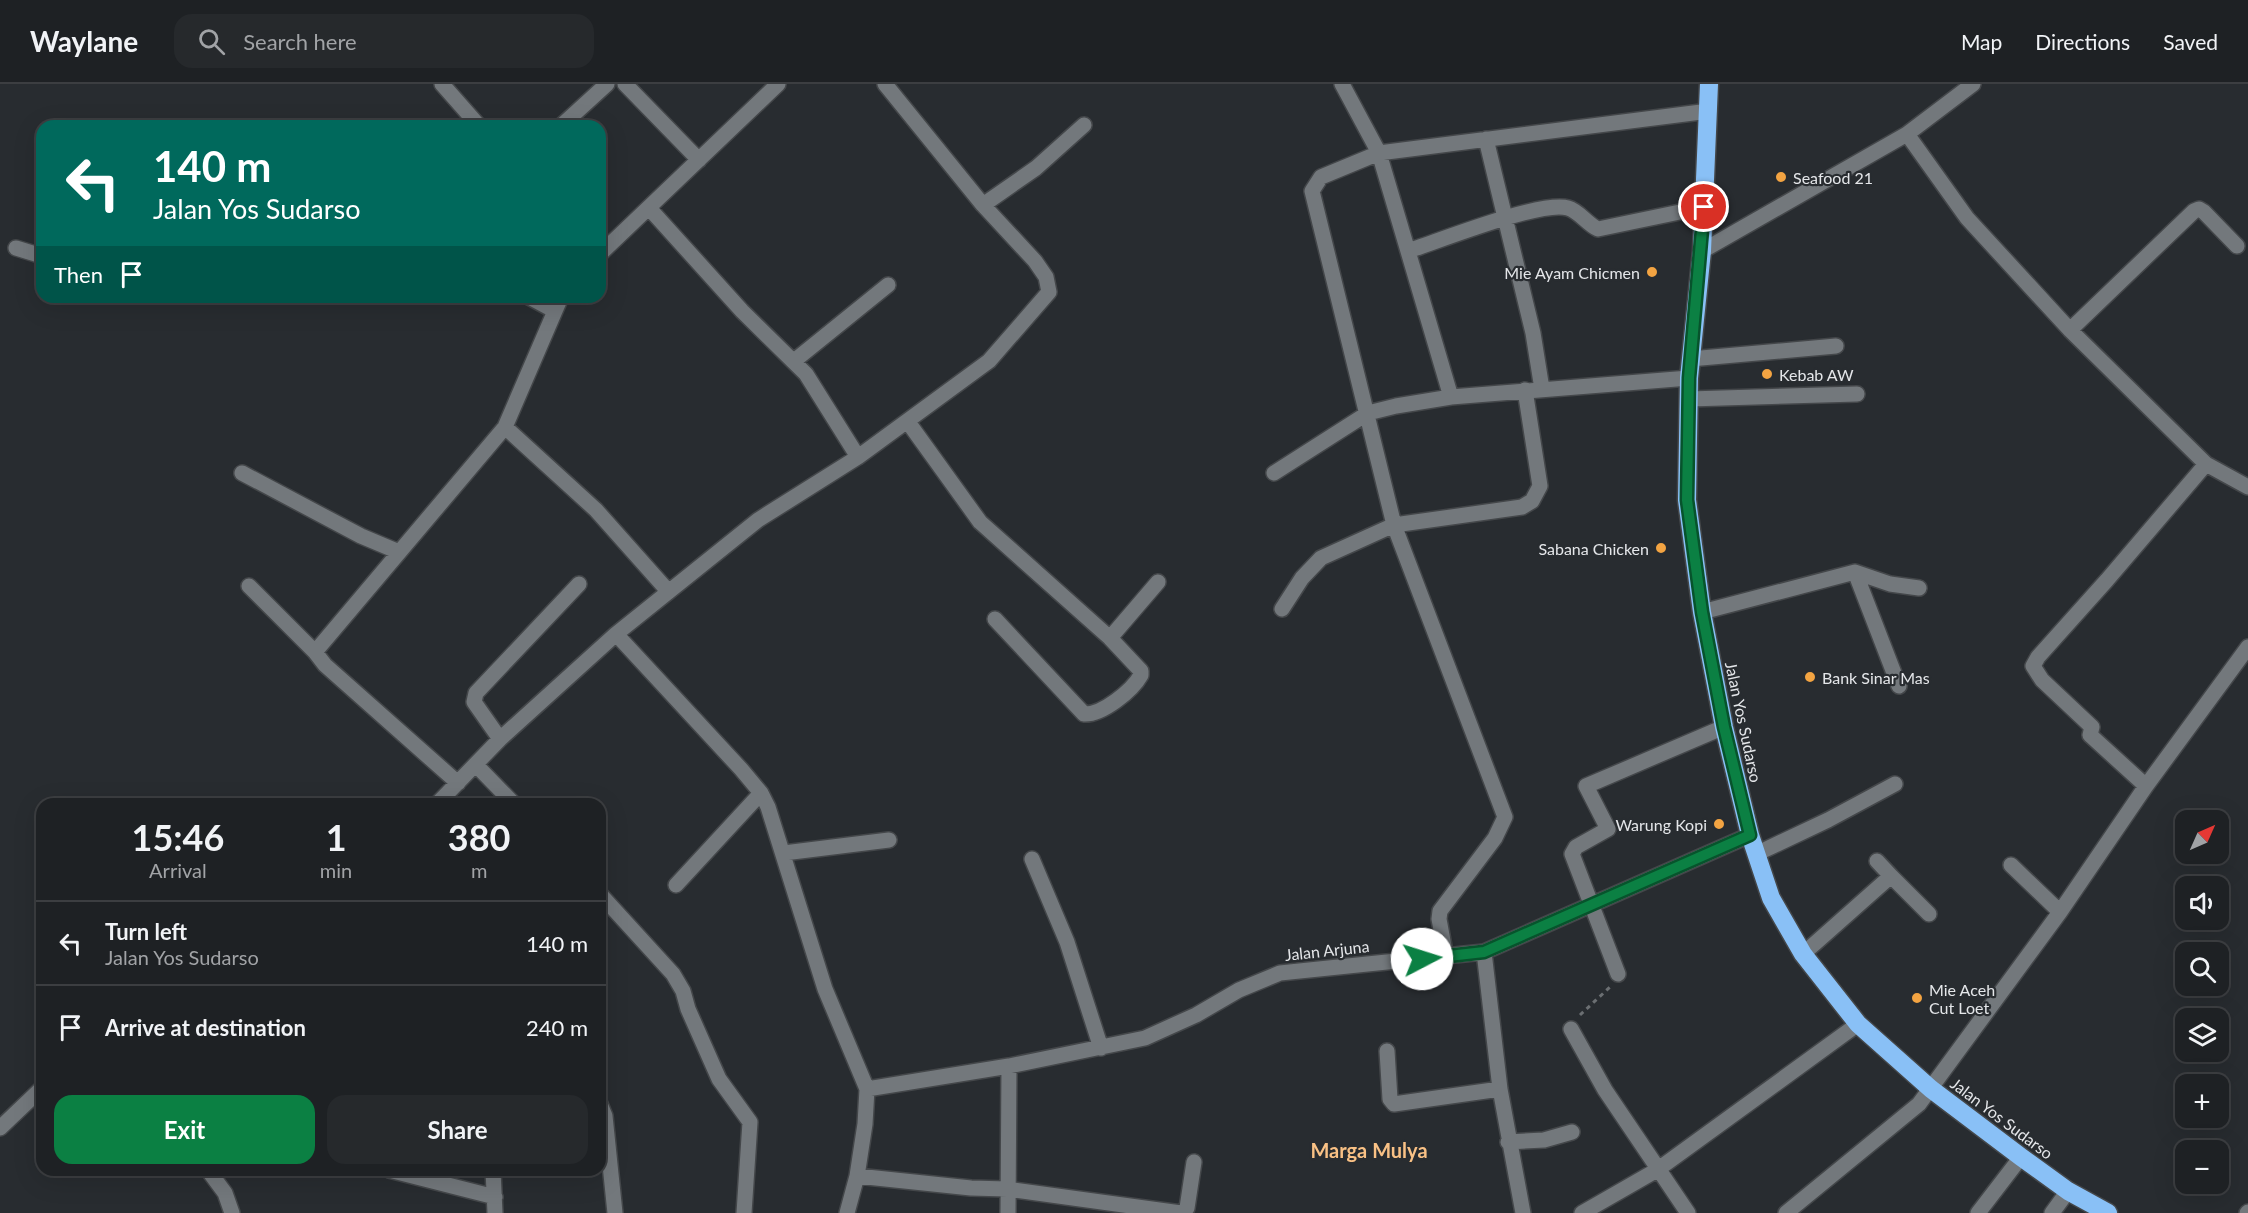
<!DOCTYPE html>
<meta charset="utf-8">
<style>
body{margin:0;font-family:Lato,sans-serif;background:#26292c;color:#f1f3f6;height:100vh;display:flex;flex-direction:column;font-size:22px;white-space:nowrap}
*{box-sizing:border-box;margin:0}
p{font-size:20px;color:#a1a3a6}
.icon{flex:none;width:33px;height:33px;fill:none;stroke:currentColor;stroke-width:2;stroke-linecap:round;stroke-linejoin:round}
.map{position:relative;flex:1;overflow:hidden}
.side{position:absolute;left:36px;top:714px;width:570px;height:378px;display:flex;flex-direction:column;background:#1e2124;border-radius:18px;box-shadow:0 6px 24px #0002,0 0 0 2px #3c3e41}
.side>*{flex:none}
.banner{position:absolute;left:36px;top:36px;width:570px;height:183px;border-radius:18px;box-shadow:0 6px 24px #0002,0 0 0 2px #3c3e41;background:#00695c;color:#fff;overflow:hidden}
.needle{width:39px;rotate:45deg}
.buttons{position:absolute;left:2175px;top:726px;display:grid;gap:12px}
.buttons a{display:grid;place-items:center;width:54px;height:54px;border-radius:12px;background:#1e2124;box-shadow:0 6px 24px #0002,0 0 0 2px #3c3e41;font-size:30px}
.pin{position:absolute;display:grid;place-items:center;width:51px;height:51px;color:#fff;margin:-26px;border:3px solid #fff;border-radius:50%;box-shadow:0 2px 6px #0007}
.me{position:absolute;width:66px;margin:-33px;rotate:85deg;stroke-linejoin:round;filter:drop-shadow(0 0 4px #0008)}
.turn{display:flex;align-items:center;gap:21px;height:126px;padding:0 18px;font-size:27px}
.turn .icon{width:78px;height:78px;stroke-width:2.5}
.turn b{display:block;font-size:42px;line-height:51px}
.then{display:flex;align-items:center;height:57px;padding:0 18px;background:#0003;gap:12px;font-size:22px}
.eta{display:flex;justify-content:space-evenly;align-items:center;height:102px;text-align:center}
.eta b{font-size:36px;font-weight:700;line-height:42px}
.button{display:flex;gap:12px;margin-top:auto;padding:12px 18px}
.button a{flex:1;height:69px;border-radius:18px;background:#0b8043;color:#fff;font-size:24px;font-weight:700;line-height:69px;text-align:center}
.button a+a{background:#26292c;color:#f1f3f6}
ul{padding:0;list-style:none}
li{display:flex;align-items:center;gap:18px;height:84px;padding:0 18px;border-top:2px solid #3c3e41}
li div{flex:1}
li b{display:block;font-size:22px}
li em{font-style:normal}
header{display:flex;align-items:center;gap:36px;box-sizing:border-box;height:84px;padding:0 30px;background:#1e2124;border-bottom:2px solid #3c3e41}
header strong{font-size:28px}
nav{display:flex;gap:33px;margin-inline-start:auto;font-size:21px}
.search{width:420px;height:54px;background:#26292c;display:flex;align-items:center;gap:15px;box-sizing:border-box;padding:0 21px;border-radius:18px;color:#a1a3a6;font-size:22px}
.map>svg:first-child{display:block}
</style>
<header>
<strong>Waylane</strong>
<div class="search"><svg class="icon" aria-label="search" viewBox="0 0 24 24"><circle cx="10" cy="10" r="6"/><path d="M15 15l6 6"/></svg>Search here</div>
<nav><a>Map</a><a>Directions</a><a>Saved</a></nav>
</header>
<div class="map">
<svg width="2248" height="1129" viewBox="0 0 2248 1129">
<rect width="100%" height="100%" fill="#282c30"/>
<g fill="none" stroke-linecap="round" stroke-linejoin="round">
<defs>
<path id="minor" d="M 442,0 L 479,42
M 625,0 L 699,76
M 1342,0 L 1379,69 L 1451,313
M 561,42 L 607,0
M 1907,50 L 1967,134 L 2070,246 L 2206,380 L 2248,403
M 1486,55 L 1533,249 L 1542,305
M 983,121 L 1036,84 L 1084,41
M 649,124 L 742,227 L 806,290 L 858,373
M 16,164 L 42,172
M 1408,167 C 1439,157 1541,116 1568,124 C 1579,127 1587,140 1598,145 L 1704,123
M 1702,167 L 1907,50 L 1973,0
M 600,170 L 778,0
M 529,213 L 555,227
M 2070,246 L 2194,127 L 2199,125 L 2204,128 L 2237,162
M 1690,275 L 1836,262
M 794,277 L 888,201
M 1689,315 L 1857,310
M 908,338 L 980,438 L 1110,554 L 1141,587 L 1141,591 C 1132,607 1102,631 1084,630 L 995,535
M 505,343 L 596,426 L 668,507
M 242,389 L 361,452 L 399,468
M 1274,389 L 1368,329 L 1396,322 L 1451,313 L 1689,294
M 1855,488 L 1899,602
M 249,502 L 315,568
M 1282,525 L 1302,494 L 1321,474 L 1394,441 L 1522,423 L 1532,417 L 1540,402 L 1525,306
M 1702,528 L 1855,488 L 1890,500 L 1919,504
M 616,550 L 741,685 L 761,709 L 768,723 L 825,905 L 867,1005 L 865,1040 L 857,1092 L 847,1129
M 1110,554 L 1158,498
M 500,655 L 474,618 L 476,609 L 579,500
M 476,681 L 514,720
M 458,699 L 325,581 L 315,568 L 505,343 L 561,213
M 2146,702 L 2090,651 L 2092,643 L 2042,596 L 2033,582 L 2038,573 L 2107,496 L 2206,380
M 437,720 L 500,655 L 616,550 L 758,436 L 858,373 L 989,277 L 1049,208 L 1046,193 L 1035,177 L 983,121 L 885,0
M 784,769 L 889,756
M 1756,770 L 1828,736 L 1895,700
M 1032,775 L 1067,858 L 1101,964
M 2011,781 L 2060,828
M 1891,792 L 1929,830
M 676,801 L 761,709
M 600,810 L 673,890 L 683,907 L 688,925 L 719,995 L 750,1038 L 744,1129
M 1484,868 L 1500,1005 L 1523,1129
M 1803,870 L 1891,792 L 1877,777
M 1446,873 L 1439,835 L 1440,827 L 1495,754 L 1505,733 L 1394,441 L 1312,107 L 1321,93 L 1379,69 L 1709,27
M 1618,890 L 1572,770 L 1576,763 L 1608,745 L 1586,702 L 1724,643
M 1571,945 L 1605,1006 L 1688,1129
M 1387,967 L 1390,1015 L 1394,1020 L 1500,1005
M 867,1005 L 1009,982 L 1145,954 L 1196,931 L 1239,906 L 1280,889 L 1484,868 L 1750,751
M 600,1020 L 605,1032 L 615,1129
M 0,1044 L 42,1004
M 1508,1058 L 1544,1056 L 1572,1048
M 208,1086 L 225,1109 L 232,1129
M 389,1086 L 495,1113
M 493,1086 L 495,1129
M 857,1092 L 971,1104 L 1007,1105 L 1181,1129 L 1187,1124 L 1194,1078
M 1008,1129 L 1009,982
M 1582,1129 L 1657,1086 L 1858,940
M 1786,1129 L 1919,1020 L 2060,828 L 2146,702 L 2248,563
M 1978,1129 L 2021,1073
M 2052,1129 L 2068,1107
M 2247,1129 L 2248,1128"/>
<path id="highway" d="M 1709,0 L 1702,167 L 1689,294 L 1687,416 L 1702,528 L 1724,643 L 1750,751 L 1771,814 L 1803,870 L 1858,940 L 1931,1005 L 2021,1073 L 2068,1107 L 2108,1129"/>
</defs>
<use href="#minor" stroke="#44474a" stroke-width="18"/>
<use href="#highway" stroke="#44474a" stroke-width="21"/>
<path stroke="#6b6f72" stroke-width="3" stroke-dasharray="4.5 4.5" stroke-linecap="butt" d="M 1580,931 L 1610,903"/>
<use href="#minor" stroke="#73787c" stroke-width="15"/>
<use href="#highway" stroke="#89c0f6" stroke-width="18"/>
</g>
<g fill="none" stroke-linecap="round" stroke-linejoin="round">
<defs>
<path id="route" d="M 1422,875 L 1484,868 L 1750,751 L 1724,643 L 1702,528 L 1687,416 L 1689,294 L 1704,123"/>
</defs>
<use href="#route" stroke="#07532c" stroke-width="15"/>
<use href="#route" stroke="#0b8043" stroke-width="10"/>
</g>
<g fill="#f3a442" stroke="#282c30" stroke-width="2">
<circle cx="1781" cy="93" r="6"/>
<circle cx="1652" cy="188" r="6"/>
<circle cx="1767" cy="290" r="6"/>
<circle cx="1661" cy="464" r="6"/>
<circle cx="1810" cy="593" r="6"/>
<circle cx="1719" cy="740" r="6"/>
<circle cx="1917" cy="914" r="6"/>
</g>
<g text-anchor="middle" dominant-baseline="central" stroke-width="4.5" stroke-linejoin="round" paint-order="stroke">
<g font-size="16" fill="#e4e6e9" stroke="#282c30" text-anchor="start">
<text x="1793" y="93">Seafood 21</text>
<text x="1640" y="188" text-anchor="end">Mie Ayam Chicmen</text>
<text x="1779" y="290">Kebab AW</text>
<text x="1649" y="464" text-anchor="end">Sabana Chicken</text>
<text x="1822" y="593">Bank Sinar Mas</text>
<text x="1707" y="740" text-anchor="end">Warung Kopi</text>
<text x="1929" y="905">Mie Aceh<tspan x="1929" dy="18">Cut Loet</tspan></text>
</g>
<g font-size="16" fill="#e4e6e9" stroke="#282c30">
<text transform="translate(1744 638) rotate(78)">Jalan Yos Sudarso</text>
<text transform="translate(1327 866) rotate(-6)">Jalan Arjuna</text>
<text transform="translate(2002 1034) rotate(37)">Jalan Yos Sudarso</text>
</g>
<g font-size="20" font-weight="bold" fill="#f9c185" stroke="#282c30">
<text x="1369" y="1066">Marga Mulya</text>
</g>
</g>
</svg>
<div class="buttons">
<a><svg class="needle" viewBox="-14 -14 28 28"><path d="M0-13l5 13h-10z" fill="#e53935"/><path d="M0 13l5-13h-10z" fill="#a1a3a6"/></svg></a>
<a><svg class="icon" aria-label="sound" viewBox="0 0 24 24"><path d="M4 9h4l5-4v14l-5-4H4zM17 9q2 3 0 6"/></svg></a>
<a><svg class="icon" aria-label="search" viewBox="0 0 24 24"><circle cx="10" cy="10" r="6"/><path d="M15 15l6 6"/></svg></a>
<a><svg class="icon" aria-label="layers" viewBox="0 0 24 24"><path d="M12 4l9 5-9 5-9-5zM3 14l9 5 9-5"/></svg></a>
<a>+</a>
<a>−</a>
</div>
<div class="pin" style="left:1704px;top:123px;background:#d93025"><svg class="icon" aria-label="arrive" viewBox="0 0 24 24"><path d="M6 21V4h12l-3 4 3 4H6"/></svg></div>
<svg class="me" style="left:1422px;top:875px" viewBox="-20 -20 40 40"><circle r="19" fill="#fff"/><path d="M0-13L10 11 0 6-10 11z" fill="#0b8043"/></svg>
<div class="banner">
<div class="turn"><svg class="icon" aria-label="left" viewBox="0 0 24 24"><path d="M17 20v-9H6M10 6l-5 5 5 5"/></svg><div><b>140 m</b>Jalan Yos Sudarso</div></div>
<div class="then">Then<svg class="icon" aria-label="arrive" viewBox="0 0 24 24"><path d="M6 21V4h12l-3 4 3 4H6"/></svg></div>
</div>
<section class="side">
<div class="eta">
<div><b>15:46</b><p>Arrival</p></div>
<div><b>1</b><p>min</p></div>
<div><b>380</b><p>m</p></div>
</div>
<ul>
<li><svg class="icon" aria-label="left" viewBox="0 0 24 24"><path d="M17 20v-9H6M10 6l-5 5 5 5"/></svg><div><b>Turn left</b><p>Jalan Yos Sudarso</p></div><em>140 m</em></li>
<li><svg class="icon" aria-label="arrive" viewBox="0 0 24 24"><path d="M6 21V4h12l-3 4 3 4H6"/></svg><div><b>Arrive at destination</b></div><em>240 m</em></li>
</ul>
<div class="button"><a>Exit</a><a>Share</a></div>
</section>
</div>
